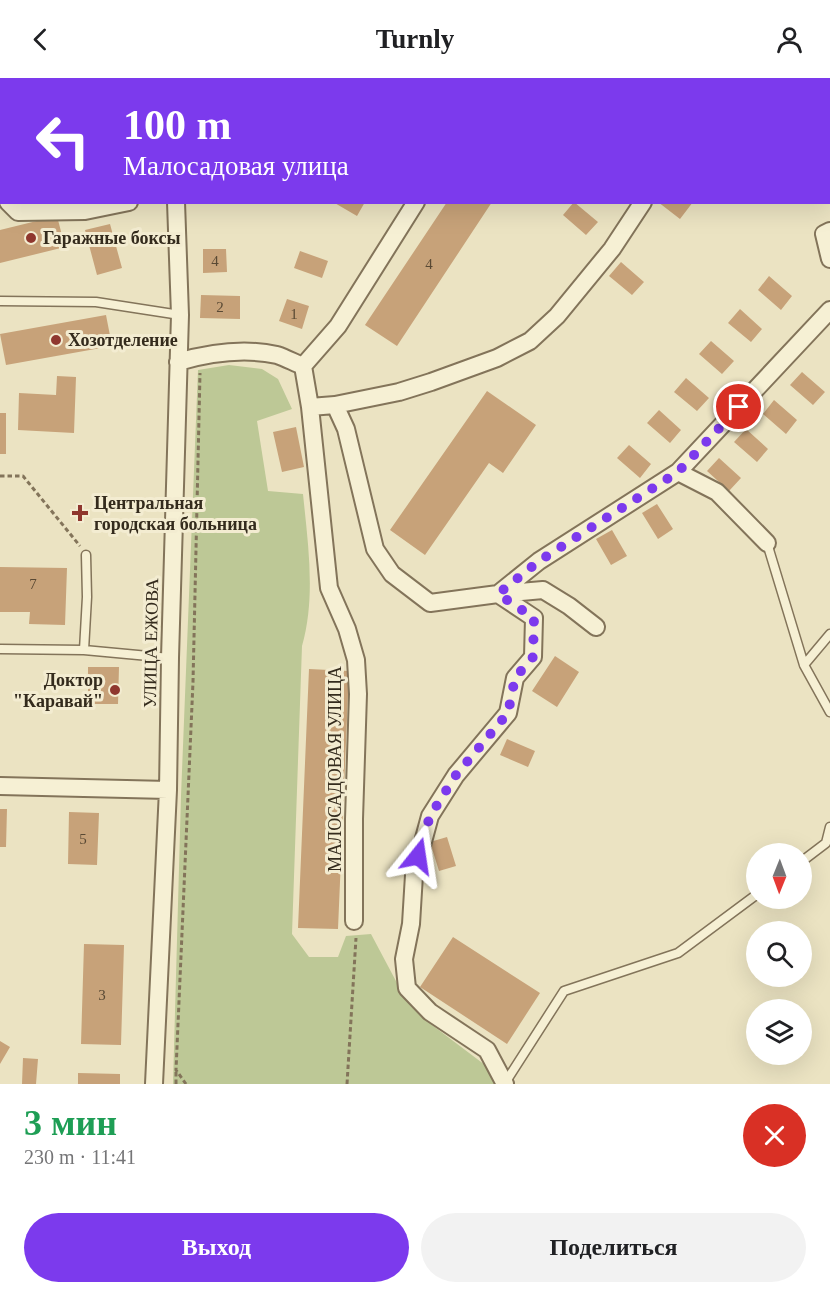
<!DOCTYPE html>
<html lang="ru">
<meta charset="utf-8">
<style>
body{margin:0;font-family:Georgia,serif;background:#f2f2f2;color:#202124;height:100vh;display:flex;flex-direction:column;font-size:22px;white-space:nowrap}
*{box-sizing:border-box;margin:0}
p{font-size:20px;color:#757577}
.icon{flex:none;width:33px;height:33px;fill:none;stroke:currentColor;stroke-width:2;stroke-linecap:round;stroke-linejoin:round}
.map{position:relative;height:1006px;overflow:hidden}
.panel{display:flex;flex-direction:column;background:#fff;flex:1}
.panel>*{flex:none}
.hud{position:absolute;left:0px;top:0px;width:831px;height:126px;box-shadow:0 6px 24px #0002;background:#7c3aed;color:#fff;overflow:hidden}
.needle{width:39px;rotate:181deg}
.buttons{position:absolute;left:746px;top:765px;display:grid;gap:12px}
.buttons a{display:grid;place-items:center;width:66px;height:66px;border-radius:50%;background:#fff;box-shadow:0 6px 24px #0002;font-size:30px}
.pin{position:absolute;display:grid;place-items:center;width:51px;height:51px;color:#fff;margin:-26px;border:3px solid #fff;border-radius:50%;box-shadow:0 2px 6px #0007}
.me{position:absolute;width:66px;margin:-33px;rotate:15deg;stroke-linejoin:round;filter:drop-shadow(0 0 4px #0008)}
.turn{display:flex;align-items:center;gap:21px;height:126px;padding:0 24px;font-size:27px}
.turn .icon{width:78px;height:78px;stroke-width:2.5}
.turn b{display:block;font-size:42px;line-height:51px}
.round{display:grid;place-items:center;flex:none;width:63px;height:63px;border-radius:32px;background:#f2f2f2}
.head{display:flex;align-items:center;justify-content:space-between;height:102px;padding:0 24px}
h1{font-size:36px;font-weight:700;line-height:45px;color:#1e9e55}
.primary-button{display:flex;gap:12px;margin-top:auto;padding:12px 24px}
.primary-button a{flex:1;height:69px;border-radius:36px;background:#7c3aed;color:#fff;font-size:24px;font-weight:700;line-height:69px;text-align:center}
.primary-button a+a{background:#f2f2f2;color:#202124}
header{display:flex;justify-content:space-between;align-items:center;height:78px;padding:0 24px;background:#fff;font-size:27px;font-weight:700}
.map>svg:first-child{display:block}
</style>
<header><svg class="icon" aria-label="back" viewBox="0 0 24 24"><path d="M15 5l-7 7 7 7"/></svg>Turnly<svg class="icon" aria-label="person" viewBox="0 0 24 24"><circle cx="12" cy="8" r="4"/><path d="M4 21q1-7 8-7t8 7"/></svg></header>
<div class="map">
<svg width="830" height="1006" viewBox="0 0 830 1006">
<rect width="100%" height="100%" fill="#ebe3c2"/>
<path fill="#bdc896" d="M 229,287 L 262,291 L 278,301 L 292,331 L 257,343 L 268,413 L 303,416 C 308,466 316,519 302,568 L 292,856 L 309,879 L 338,879 L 346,858 L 371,856 L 397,905 L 432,947 L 493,993 L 494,1006 L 173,1006 L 181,718 L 198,292 Z"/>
<path fill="#c7a279" d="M 333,124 L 365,124 L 357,138 Z
M 447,124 L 492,124 L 397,268 L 365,247 Z
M 574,124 L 598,144 L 586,157 L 563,137 Z
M 658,124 L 693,124 L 680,141 Z
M 57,138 L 65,169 L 0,185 L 0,152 Z
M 110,146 L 122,190 L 97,197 L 85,152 Z
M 203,171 L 226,171 L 227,194 L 203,195 Z
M 300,173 L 328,183 L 322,200 L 294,190 Z
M 621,184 L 644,204 L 632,217 L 609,198 Z
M 769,198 L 792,218 L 781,232 L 758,212 Z
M 201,217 L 240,218 L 240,241 L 200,240 Z
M 287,221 L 309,228 L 302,251 L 279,243 Z
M 740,231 L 762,251 L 751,264 L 728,245 Z
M 106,237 L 112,268 L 6,287 L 0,256 Z
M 711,263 L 734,283 L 722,296 L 699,276 Z
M 802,294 L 825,314 L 813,327 L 790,307 Z
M 57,298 L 76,299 L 74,355 L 18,352 L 19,315 L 56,317 Z
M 686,300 L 709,320 L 697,333 L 674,314 Z
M 487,313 L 536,347 L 503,395 L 489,385 L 425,477 L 390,452 Z
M 774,322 L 797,342 L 786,356 L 763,336 Z
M 659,332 L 681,352 L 670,365 L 647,345 Z
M 0,335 L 6,335 L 6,376 L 0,376 Z
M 296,349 L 304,389 L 282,394 L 273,354 Z
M 746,351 L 768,371 L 757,384 L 734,364 Z
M 629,367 L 651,386 L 640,400 L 617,380 Z
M 719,380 L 741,400 L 729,413 L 707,393 Z
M 657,426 L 673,451 L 658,461 L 642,435 Z
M 612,452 L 627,478 L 611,487 L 596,461 Z
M 0,489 L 67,490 L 65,547 L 29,546 L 30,534 L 0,534 Z
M 555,578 L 579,594 L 557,629 L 532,613 Z
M 88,589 L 119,589 L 118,626 L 88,626 Z
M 309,591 L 349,593 L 338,851 L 298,850 Z
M 507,661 L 535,673 L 528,689 L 500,677 Z
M 0,731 L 7,731 L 6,769 L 0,769 Z
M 69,734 L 99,735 L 97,787 L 68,786 Z
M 447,759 L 456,788 L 439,793 L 430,764 Z
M 453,859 L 540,915 L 507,966 L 420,909 Z
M 84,866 L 124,867 L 121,967 L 81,966 Z
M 0,963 L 10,969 L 0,986 Z
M 23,980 L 38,981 L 36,1006 L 22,1006 Z
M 78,995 L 120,996 L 120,1006 L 78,1006 Z"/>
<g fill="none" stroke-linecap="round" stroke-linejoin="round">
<defs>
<path id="service" d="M 0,223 L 96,224 L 180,237
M 767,465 L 804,587 L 830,634
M 0,571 L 84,572 L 170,580
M 84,572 L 87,519 L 86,477
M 804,587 L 830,556
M 801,784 L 826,765 L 830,749
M 505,1005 L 564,913 L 678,875 L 756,817"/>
<path id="minor" d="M 184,2 L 184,0
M 214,2 L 215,0
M 491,2 L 492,0
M 727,2 L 728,0
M 8,124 L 18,134 L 85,133 L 129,124
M 830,153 L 824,156 L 830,181
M 178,284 C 209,275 245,270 277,277 C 286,280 295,285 303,288
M 303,288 L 310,329 L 329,510 L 347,551 L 356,582 L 358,616 L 354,741 L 354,843
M 303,288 L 338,248 L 416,124
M 335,327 L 399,314 L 431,304 L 497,280 L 530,263 L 557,238 L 612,171 L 643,124
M 310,329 L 335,327 L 346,351 L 375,471 L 392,496 L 430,525 L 498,516 L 539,483 L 678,394 L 830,232
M 678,394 L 717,414 L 767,465
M 498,516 L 534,540 L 533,579 L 515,600 L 508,635 L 456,697 L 430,738 L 414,797 L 411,846 L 404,881 L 407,910 L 430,934 L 487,972 L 505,1006
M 498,516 L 543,512 L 569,528 L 596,549
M 0,708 L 168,712
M 154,1006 L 168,712 L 170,580 L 180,237 L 176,124"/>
</defs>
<use href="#service" stroke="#83745a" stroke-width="11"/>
<use href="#minor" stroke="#83745a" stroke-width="20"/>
<path stroke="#83745a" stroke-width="3" stroke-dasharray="4.5 3" stroke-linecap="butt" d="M 0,398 L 23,398 L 80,468
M 176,1006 L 176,994
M 186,1006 L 176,992 L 193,604 L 200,295
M 347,1006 L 356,860"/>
<use href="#service" stroke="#f6f0d4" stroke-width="8"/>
<use href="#minor" stroke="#f6f0d4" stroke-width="16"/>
</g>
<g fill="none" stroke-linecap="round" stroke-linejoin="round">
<path stroke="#7c3aed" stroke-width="10" stroke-dasharray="0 18" d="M 418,778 L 430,738 L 456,697 L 508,635 L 515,600 L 533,579 L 534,540 L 498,516 L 539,483 L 678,394 L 739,329"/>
</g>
<g fill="#8f372e" stroke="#f3ecd1" stroke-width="2">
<circle cx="31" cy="160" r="6"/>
<circle cx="56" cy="262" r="6"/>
<path d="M77 426h6v6h6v6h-6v6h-6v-6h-6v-6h6z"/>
<circle cx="115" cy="612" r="6"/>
</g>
<g text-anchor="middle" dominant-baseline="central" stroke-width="6" stroke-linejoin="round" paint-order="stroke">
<g font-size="15" fill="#594934">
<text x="215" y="183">4</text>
<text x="429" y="186">4</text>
<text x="220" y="229">2</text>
<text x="294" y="236">1</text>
<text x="33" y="506">7</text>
<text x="83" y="761">5</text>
<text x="102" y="917">3</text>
</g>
<g font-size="18" font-weight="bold" fill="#342b1d" stroke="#f3ecd1" text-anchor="start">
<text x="43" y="160">Гаражные боксы</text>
<text x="68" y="262">Хозотделение</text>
<text x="94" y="425">Центральная<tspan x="94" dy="21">городская больница</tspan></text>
<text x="103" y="602" text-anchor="end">Доктор<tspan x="103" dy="21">"Каравай"</tspan></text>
</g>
<g font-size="18" fill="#342b1d" stroke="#f3ecd1">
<text transform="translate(151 565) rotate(-89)">УЛИЦА ЕЖОВА</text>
<text transform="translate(335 691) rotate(-90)">МАЛОСАДОВАЯ УЛИЦА</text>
</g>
</g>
</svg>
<div class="buttons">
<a><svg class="needle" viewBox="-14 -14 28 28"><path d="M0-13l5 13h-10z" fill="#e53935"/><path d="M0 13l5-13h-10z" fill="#757577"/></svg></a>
<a><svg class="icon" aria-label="search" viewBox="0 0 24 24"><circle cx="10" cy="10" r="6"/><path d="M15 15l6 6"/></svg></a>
<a><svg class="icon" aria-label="layers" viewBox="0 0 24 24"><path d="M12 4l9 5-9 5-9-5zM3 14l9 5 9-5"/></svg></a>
</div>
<div class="pin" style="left:739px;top:329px;background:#d93025"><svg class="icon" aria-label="arrive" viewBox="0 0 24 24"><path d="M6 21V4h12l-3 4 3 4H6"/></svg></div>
<svg class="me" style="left:418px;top:778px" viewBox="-20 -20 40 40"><path d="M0-17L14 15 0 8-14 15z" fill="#7c3aed" stroke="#fff" stroke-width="4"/></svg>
<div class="hud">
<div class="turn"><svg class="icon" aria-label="left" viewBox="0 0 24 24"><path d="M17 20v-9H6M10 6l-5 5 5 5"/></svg><div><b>100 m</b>Малосадовая улица</div></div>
</div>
</div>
<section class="panel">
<div class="head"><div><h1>3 мин</h1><p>230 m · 11:41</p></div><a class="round" style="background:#d93025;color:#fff"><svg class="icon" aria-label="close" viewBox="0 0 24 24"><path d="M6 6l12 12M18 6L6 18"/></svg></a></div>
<div class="primary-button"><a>Выход</a><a>Поделиться</a></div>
</section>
